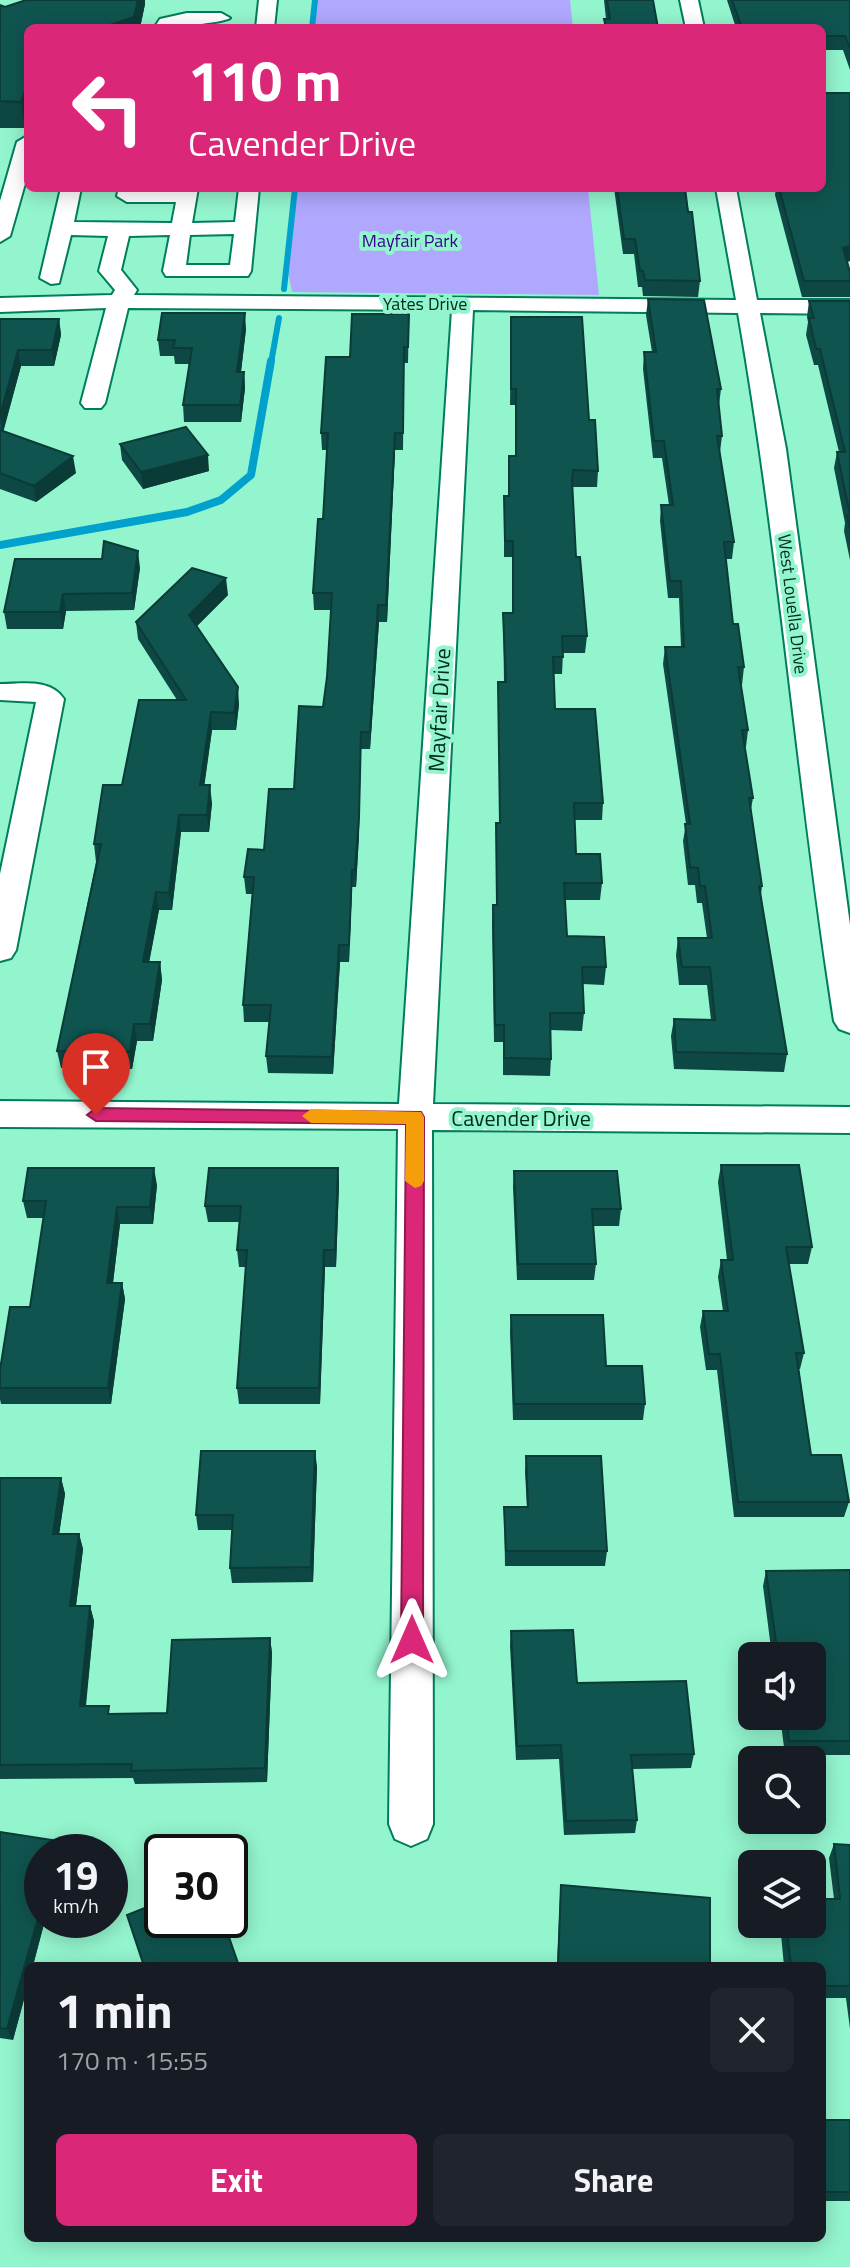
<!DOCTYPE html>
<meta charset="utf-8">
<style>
body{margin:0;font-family:"Titillium Web",sans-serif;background:#20242c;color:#f1f3f6;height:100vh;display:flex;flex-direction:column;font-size:30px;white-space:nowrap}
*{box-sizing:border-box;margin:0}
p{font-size:26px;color:#9ea1a6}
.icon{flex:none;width:44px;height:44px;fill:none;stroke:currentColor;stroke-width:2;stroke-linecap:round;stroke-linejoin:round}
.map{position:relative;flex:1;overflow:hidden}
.sheet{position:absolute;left:24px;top:1962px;width:802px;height:280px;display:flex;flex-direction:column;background:#171b24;border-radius:12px;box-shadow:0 4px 20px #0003}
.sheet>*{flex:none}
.guide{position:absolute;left:24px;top:24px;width:802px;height:168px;border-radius:12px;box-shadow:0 4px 20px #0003;background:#db2777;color:#fff;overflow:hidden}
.controls{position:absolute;left:738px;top:1642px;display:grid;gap:16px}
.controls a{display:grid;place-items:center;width:88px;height:88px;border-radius:12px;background:#171b24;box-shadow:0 4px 20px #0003;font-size:40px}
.speed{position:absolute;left:24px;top:1834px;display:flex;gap:16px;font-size:40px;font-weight:700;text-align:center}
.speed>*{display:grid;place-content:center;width:104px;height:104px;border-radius:50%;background:#171b24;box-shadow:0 4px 20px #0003;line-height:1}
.speed small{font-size:20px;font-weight:400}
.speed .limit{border:4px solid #111;border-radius:12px;background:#fff;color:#111}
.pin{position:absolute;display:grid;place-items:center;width:68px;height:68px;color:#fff;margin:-82px -34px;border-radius:50% 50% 50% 0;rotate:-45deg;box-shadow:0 0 8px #0007}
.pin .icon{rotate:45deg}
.me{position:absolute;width:88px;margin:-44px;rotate:0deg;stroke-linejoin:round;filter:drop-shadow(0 0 6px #0008)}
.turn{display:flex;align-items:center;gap:28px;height:168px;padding:0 32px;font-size:36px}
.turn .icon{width:104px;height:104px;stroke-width:2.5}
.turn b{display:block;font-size:56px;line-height:68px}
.round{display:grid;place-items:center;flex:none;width:84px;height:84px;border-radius:12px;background:#20242c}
.summary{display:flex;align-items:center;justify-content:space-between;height:136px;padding:0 32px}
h1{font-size:48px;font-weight:700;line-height:60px}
.button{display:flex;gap:16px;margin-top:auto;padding:16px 32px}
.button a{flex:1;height:92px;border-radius:12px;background:#db2777;color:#fff;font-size:32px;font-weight:700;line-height:92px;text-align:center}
.button a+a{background:#20242c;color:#f1f3f6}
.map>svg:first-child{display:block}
</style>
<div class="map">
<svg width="850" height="2267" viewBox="0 0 850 2267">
<rect width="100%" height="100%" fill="#93f5ce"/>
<path fill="#afa8fe" d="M 317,0 L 570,0 L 573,28 L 314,28 Z
M 295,188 L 588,188 L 599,295 L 292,292 L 286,263 Z"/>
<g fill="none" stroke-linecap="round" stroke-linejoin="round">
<path stroke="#01a1ce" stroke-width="6" d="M 312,28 L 315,0
M 284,289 L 295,188
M 271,363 L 279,318"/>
<path stroke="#01a1ce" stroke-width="8" d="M 0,545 L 187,512 L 221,500 L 251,475 L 271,361"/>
<defs>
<path id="minor" d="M 259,0 L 277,0 L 274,28 L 256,28 Z
M 680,0 L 698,0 L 704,28 L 686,28 Z
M 187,13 L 221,13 L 230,18 C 224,23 165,28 154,28 L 160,19 Z
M 27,136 L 28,173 L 10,236 L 0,242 L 0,201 L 17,142 Z
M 61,188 L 81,188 L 74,222 L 172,223 L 176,202 L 127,202 L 117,196 L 119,188 L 198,188 L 192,223 L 235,222 L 239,188 L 259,188 L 251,271 L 248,276 L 166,276 L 163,271 L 170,235 L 129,236 L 121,270 L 137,290 L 134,295 L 736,300 L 716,188 L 736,188 L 757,300 L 850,300 L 850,314 L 760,313 L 786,449 L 850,925 L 850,1033 L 839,1029 L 834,1021 C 797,785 779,547 738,313 L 473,310 L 433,1104 L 850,1107 L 850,1133 L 432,1130 L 433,1824 L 427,1839 L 411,1846 L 395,1839 L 389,1824 L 398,1129 L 0,1127 L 0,1101 L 399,1104 L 452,310 L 128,308 L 105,403 L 101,408 L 85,408 L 81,403 L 106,308 L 0,312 L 0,298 L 112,295 L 115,290 L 99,271 L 108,236 L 71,235 L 59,283 L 51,284 L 40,278 ZM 234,234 L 230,265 L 186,265 L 190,235 Z
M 0,684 C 22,684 50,678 64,699 L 16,950 L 11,958 L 0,961 L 0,874 L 36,702 L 0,700 Z"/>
</defs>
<use href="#minor" stroke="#007d5c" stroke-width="4"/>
<use href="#minor" fill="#fff" fill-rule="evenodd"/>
</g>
<path fill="#0e4844" d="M 604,0 L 653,0 L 658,28 L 604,28 L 604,19 L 606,19 Z
M 727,0 L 850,0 L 850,70 L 843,50 L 822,50 L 822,28 L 736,28 Z
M 145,4 L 140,28 L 28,28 L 28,118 L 25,128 L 0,128 L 0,5 L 5,7 Z
M 614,188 L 685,188 L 700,281 L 698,297 L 643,296 L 642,287 L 638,287 L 634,254 L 623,254 Z
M 776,188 L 822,188 L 850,272 L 850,297 L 802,297 L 775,195 Z
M 648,299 L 721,389 L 719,405 L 722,436 L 720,452 L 734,542 L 732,559 L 726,559 L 733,624 L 744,667 L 742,685 L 740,685 L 748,730 L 746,747 L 744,747 L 753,798 L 751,809 L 762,886 L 761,895 L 787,1054 L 784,1072 L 674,1069 L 671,1036 L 674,1019 L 711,1020 L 707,985 L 679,985 L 676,955 L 678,938 L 707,938 L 702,903 L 697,903 L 695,885 L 688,885 L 683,841 L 686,824 L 663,664 L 665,647 L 681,647 L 679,598 L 668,598 L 660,521 L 661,505 L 669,505 L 662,458 L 653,458 L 643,369 L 644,352 L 652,352 L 646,315 Z
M 809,301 L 850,301 L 850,560 L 844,531 L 845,523 L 834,468 L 837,452 L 839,452 L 818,365 L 814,365 L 806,335 L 808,322 L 807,317 Z
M 409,314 L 408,363 L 404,363 L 403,450 L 395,450 L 387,622 L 379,622 L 370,749 L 361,749 L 359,835 L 356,887 L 352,887 L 349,962 L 340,962 L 333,1074 L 268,1073 L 266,1056 L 269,1022 L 244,1022 L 243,1005 L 252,894 L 246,894 L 244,877 L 264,850 L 294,789 L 323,707 L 327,677 L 331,610 L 314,610 L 313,593 L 323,519 L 327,450 L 322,450 L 321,433 L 350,357 Z
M 511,317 L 589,420 L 598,471 L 597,487 L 572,487 L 576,557 L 587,636 L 585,653 L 563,653 L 562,674 L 554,674 L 555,709 L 603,803 L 602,820 L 574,820 L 576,854 L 602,883 L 600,900 L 565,900 L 567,936 L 606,967 L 604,985 L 582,984 L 584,1013 L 582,1031 L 550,1030 L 551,1059 L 550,1076 L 503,1075 L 503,1042 L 494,1042 L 492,922 L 493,905 L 496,905 L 496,823 L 500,823 L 498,682 L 504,682 L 503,613 L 513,613 L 512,557 L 504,557 L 504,496 L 508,496 L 509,456 L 515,456 L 515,405 L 510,405 Z
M 0,319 L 59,319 L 61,335 L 54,366 L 21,366 L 3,431 L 76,473 L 36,502 L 0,489 Z
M 246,329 L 241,372 L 244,372 L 245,388 L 241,422 L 184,422 L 183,405 L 189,364 L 175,364 L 174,356 L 160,356 L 158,340 Z
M 120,444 L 209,471 L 143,489 L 122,460 Z
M 140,568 L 134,610 L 66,611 L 63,629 L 7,629 L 4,612 Z
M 228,595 L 197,626 L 239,704 L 236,730 L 212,730 L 204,785 L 212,803 L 209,832 L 181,832 L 172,910 L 159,910 L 149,962 L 160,962 L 162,980 L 153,1041 L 137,1041 L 132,1069 L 61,1068 L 57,1051 L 96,862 L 94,844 L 122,785 L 177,700 L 138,639 L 136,622 Z
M 721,1165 L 812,1247 L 808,1264 L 789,1264 L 804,1353 L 800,1369 L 799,1369 L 811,1455 L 849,1502 L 844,1517 L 734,1517 L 717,1370 L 706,1370 L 700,1327 L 703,1311 L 723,1311 L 718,1277 L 721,1260 L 727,1260 L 718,1182 Z
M 338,1168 L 339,1184 L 336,1267 L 325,1267 L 320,1404 L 239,1404 L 237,1388 L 246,1267 L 239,1267 L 237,1250 L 239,1222 L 208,1222 L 205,1206 Z
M 514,1171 L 621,1209 L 619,1226 L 593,1226 L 596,1264 L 594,1280 L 517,1280 L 513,1187 Z
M 157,1185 L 153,1224 L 120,1224 L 113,1283 L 122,1283 L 125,1299 L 111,1404 L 1,1404 L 0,1399 L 0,1370 L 30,1307 L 44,1218 L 27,1218 L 23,1201 Z
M 511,1315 L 606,1366 L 645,1404 L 643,1420 L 513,1420 L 510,1332 Z
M 526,1456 L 607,1551 L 605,1566 L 505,1566 L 504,1507 L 527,1507 L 525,1472 Z
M 317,1466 L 313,1582 L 232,1583 L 230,1568 L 232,1530 L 198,1530 L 196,1515 Z
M 0,1478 L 61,1478 L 65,1494 L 59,1534 L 79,1534 L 83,1549 L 76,1606 L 90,1606 L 94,1621 L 86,1706 L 111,1714 L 167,1713 L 270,1638 L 272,1653 L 267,1782 L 135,1784 L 133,1778 L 0,1779 Z
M 850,1570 L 850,1755 L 785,1755 L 780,1716 L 812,1716 L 812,1656 L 772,1656 L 763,1586 L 766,1571 Z
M 511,1631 L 577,1683 L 694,1754 L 691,1768 L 632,1769 L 637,1820 L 635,1833 L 564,1835 L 559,1759 L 516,1760 L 510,1646 Z
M 0,1832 L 42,1852 L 42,1920 L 45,1920 L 13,2040 L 0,2038 Z
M 834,1844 L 850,1845 L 850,2029 L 846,1998 L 822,1998 L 822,1966 L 784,1966 L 780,1924 L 812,1924 L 834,1899 L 829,1858 Z
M 561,1885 L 710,1966 L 557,1966 L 560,1897 Z
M 822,2120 L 850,2120 L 850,2201 L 822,2201 Z"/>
<path fill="#0b3b37" d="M 138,0 L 145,0 L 145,4 L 140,28 L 110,28 L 110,25 Z
M 27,83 L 28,118 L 25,128 L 21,102 Z
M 850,246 L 850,261 L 841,264 L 843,248 Z
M 245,313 L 246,329 L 239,388 L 237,372 Z
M 59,319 L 61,335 L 54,366 L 52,350 Z
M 18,350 L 21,366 L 3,433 L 0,416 Z
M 244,372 L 245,388 L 241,422 L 240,405 Z
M 395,433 L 395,450 L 387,622 L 386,605 Z
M 208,455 L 209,471 L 143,489 L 141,472 Z
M 73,456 L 76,473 L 36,502 L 34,486 Z
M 138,551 L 140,568 L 134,610 L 132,593 Z
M 226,578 L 228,595 L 191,632 L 189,615 Z
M 63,594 L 66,611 L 63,629 L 60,612 Z
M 378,605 L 379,622 L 370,749 L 370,732 Z
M 238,687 L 239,704 L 236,730 L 234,713 Z
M 211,712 L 212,730 L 202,803 L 200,785 Z
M 361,732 L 359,835 L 356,887 L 355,870 Z
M 210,785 L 212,803 L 209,832 L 207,815 Z
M 179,815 L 181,832 L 172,910 L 169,893 Z
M 352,870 L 352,887 L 349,962 L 349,945 Z
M 156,892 L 159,910 L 146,979 L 143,962 Z
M 339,945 L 340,962 L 333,1074 L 332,1057 Z
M 160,962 L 162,980 L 153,1041 L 150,1024 Z
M 134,1024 L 137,1041 L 132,1069 L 130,1052 Z
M 154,1168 L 157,1185 L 153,1224 L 150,1207 Z
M 338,1168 L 339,1184 L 336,1267 L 335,1250 Z
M 117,1207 L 120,1224 L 111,1299 L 107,1283 Z
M 324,1250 L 325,1267 L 320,1404 L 319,1388 Z
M 122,1283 L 125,1299 L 111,1404 L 108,1388 Z
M 315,1451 L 317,1466 L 313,1582 L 311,1567 Z
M 61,1478 L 65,1494 L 57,1549 L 53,1534 Z
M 79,1534 L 83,1549 L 74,1621 L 70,1606 Z
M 90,1606 L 94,1621 L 84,1720 L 80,1706 Z
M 270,1638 L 272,1653 L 267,1782 L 265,1768 Z
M 42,1904 L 42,1920 L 45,1920 L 33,1966 L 28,1966 L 28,1985 L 13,2040 L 7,2029 Z"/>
<path fill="#10544f" stroke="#0b3b37" stroke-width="2" d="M 26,0 L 138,0 L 134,17 L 110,25 L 94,25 L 93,28 L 28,28 L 28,83 L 21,102 L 0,101 L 0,5 L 5,7 Z
M 607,0 L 653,0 L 658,28 L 606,28 L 604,19 L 610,19 Z
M 732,0 L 850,0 L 850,49 L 845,36 L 822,36 L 822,28 L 742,28 Z
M 822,93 L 850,93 L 850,246 L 843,248 L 850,272 L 850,281 L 804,281 L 779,188 L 822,188 Z
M 617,188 L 685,188 L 688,212 L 692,212 L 700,281 L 645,280 L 643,271 L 640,271 L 635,239 L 624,239 Z
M 648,299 L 704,300 L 721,389 L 717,389 L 722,436 L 717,436 L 734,542 L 724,542 L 733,624 L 738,624 L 744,667 L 738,667 L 748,730 L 742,730 L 753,798 L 749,798 L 762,886 L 759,886 L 787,1054 L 676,1052 L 674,1019 L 715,1020 L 710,967 L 682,967 L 678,938 L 712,938 L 705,886 L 700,886 L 698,868 L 690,867 L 685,824 L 690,824 L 665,647 L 684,647 L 681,581 L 670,581 L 661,505 L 673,505 L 664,441 L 654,441 L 644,352 L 656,352 Z
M 809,301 L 850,301 L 850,529 L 847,515 L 850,515 L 837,452 L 845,452 L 820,349 L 816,349 L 809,318 L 814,318 Z
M 162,313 L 245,313 L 237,372 L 244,372 L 240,405 L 183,405 L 192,348 L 173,348 L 175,340 L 158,340 Z
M 352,314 L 409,314 L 408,347 L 404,347 L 403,433 L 395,433 L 386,605 L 378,605 L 370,732 L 361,732 L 359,817 L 355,870 L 352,870 L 349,945 L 339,945 L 332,1057 L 266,1056 L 271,1005 L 243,1005 L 254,877 L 244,877 L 248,849 L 264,850 L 269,789 L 294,789 L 299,706 L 323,707 L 327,677 L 332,593 L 313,593 L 318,519 L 323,519 L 328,433 L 321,433 L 326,357 L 350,357 Z
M 511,317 L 582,317 L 589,420 L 595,420 L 598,471 L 573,470 L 572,480 L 576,557 L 580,557 L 587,636 L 562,636 L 563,657 L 553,657 L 555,709 L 595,709 L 603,803 L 574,803 L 576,854 L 600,854 L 602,883 L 564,883 L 567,936 L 604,937 L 606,967 L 582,967 L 584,1013 L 550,1013 L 551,1059 L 504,1058 L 504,1025 L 495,1025 L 493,905 L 497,905 L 496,823 L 500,823 L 498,682 L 506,682 L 503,613 L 513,613 L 513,541 L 505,541 L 504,496 L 509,496 L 509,456 L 516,456 L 516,389 L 511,389 Z
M 0,319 L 59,319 L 52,350 L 18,350 L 0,416 Z
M 186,427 L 208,455 L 141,472 L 120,444 Z
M 0,430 L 73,456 L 34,486 L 0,473 Z
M 104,541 L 138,551 L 132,593 L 63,594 L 60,612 L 4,612 L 15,559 L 102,559 Z
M 192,568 L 226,578 L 189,615 L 238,687 L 234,713 L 211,712 L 200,785 L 210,785 L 207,815 L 179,815 L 169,893 L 156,892 L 143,962 L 160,962 L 150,1024 L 134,1024 L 130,1052 L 57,1051 L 101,844 L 94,844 L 103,785 L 122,785 L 139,700 L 186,700 L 136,622 Z
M 721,1165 L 799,1165 L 812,1247 L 786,1247 L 804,1353 L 796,1353 L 811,1455 L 841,1455 L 849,1502 L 738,1502 L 720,1354 L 709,1354 L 703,1311 L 728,1311 L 721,1260 L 733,1260 Z
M 28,1168 L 154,1168 L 150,1207 L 117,1207 L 107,1283 L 122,1283 L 108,1388 L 0,1388 L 0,1370 L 10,1307 L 30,1307 L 46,1201 L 23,1201 Z
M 209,1168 L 338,1168 L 335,1250 L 324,1250 L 319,1388 L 237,1388 L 247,1250 L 237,1250 L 241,1206 L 205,1206 Z
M 514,1171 L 617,1171 L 621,1209 L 592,1209 L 596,1264 L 518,1264 Z
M 511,1315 L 603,1315 L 606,1366 L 642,1366 L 645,1404 L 514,1404 Z
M 201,1451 L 315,1451 L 311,1567 L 230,1568 L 233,1515 L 196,1515 Z
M 526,1456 L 601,1456 L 607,1551 L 506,1551 L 504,1507 L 528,1507 Z
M 0,1478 L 61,1478 L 53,1534 L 79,1534 L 70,1606 L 90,1606 L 80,1706 L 109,1706 L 108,1714 L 167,1713 L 172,1640 L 270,1638 L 265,1768 L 131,1771 L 132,1764 L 0,1765 Z
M 850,1570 L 850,1741 L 789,1741 L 786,1716 L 812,1716 L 812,1656 L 778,1656 L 766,1571 Z
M 573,1630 L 577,1683 L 686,1681 L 694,1754 L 631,1755 L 637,1820 L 566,1821 L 561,1745 L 517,1746 L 511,1631 Z
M 0,1832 L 91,1846 L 90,1852 L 42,1852 L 42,1904 L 7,2029 L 0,2028 Z
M 834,1844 L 850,1845 L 850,1986 L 822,1986 L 822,1966 L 791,1966 L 786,1924 L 812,1924 L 812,1899 L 840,1899 Z
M 561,1885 L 710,1898 L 710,1966 L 558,1966 Z
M 162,1901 L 162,1920 L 223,1920 L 239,1966 L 144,1966 L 127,1915 Z
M 822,2120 L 850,2120 L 850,2192 L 822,2192 Z"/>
<path fill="#db2777" stroke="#8e194d" stroke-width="2" d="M 96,1108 L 421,1112 L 424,1117 L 423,1640 L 420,1647 L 412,1650 L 404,1647 L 401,1640 L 406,1124 L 96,1121 L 87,1115 Z"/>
<path fill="#f59e0b" d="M 311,1109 L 421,1112 L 424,1117 L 424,1181 L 421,1186 L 415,1188 L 405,1181 L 406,1124 L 311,1123 L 302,1116 Z"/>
<g text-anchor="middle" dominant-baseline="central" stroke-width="8" stroke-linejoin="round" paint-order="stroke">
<g font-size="18" fill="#38028e" stroke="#93f5ce">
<text x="410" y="240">Mayfair Park</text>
</g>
<g font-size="18" fill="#002c1e" stroke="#93f5ce">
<text x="425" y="303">Yates Drive</text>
<text transform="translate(793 604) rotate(83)">West Louella Drive</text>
</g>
<g font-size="22" fill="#002c1e" stroke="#93f5ce">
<text transform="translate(439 710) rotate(-87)">Mayfair Drive</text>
<text x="521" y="1118">Cavender Drive</text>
</g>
</g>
</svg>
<div class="controls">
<a><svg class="icon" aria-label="sound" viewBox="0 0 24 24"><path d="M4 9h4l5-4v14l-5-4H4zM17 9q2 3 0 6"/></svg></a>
<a><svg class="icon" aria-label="search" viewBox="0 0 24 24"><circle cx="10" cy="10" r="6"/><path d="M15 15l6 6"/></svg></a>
<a><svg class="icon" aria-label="layers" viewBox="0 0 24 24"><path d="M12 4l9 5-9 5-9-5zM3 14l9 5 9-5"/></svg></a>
</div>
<div class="speed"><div>19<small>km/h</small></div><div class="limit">30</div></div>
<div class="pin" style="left:96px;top:1115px;background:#d93025"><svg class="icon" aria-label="arrive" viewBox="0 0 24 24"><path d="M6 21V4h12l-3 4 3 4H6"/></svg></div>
<svg class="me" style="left:412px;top:1640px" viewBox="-20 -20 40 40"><path d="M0-17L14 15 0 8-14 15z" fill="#db2777" stroke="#fff" stroke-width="4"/></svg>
<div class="guide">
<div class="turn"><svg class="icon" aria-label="left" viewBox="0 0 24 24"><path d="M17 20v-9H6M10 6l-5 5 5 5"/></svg><div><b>110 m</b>Cavender Drive</div></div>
</div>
<section class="sheet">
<div class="summary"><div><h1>1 min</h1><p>170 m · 15:55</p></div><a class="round"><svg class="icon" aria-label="close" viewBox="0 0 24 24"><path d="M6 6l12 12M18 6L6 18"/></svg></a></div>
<div class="button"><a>Exit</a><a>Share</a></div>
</section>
</div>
